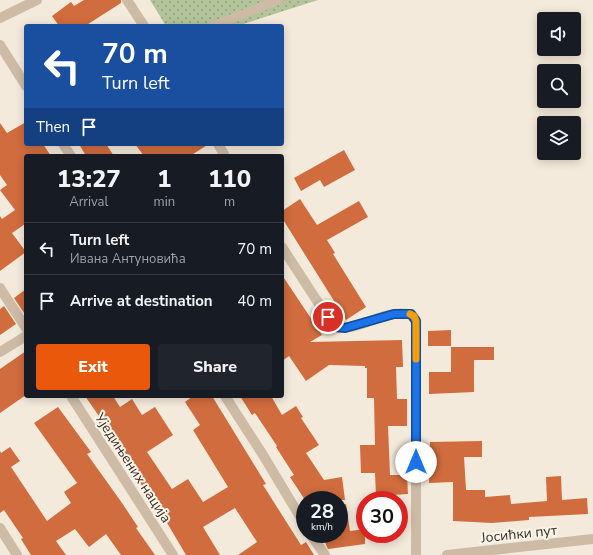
<!DOCTYPE html>
<meta charset="utf-8">
<style>
body{margin:0;font-family:"Nunito Sans",sans-serif;background:#20242c;color:#f1f3f6;height:100vh;display:flex;flex-direction:column;font-size:15px;white-space:nowrap}
*{box-sizing:border-box;margin:0}
p{font-size:13px;color:#9ea1a6}
.icon{flex:none;width:22px;height:22px;fill:none;stroke:currentColor;stroke-width:2;stroke-linecap:round;stroke-linejoin:round}
.map{position:relative;flex:1;overflow:hidden}
.side{position:absolute;left:24px;top:154px;width:260px;height:244px;display:flex;flex-direction:column;background:#171b24;border-radius:4px;box-shadow:0 2px 10px #0003}
.side>*{flex:none}
.banner{position:absolute;left:24px;top:24px;width:260px;height:122px;border-radius:4px;box-shadow:0 2px 10px #0003;background:#1a4fa0;color:#fff;overflow:hidden}
.tools{position:absolute;left:537px;top:12px;display:grid;gap:8px}
.tools a{display:grid;place-items:center;width:44px;height:44px;border-radius:4px;background:#171b24;box-shadow:0 2px 10px #0003;font-size:20px}
.speed{position:absolute;left:296px;top:491px;display:flex;gap:8px;font-size:20px;font-weight:700;text-align:center}
.speed>*{display:grid;place-content:center;width:52px;height:52px;border-radius:50%;background:#171b24;box-shadow:0 2px 10px #0003;line-height:1}
.speed small{font-size:10px;font-weight:400}
.speed .limit{border:6px solid #d22;background:#fff;color:#111}
.pin{position:absolute;display:grid;place-items:center;width:34px;height:34px;color:#fff;margin:-17px;border:2px solid #fff;border-radius:50%;box-shadow:0 1px 4px #0007}
.me{position:absolute;width:44px;margin:-22px;rotate:0deg;stroke-linejoin:round;filter:drop-shadow(0 0 3px #0008)}
.turn{display:flex;align-items:center;gap:14px;height:84px;padding:0 12px;font-size:18px}
.turn .icon{width:52px;height:52px;stroke-width:2.5}
.turn b{display:block;font-size:28px;line-height:34px}
.then{display:flex;align-items:center;height:38px;padding:0 12px;background:#0003;gap:8px;font-size:15px}
.eta{display:flex;justify-content:space-evenly;align-items:center;height:68px;text-align:center}
.eta b{font-size:24px;font-weight:800;line-height:28px}
.button{display:flex;gap:8px;margin-top:auto;padding:8px 12px}
.button a{flex:1;height:46px;border-radius:4px;background:#ea580c;color:#fff;font-size:16px;font-weight:800;line-height:46px;text-align:center}
.button a+a{background:#20242c;color:#f1f3f6}
ul{padding:0;list-style:none}
li{display:flex;align-items:center;gap:12px;height:52px;padding:0 12px;border-top:1px solid #363941}
li div{flex:1}
li b{display:block;font-size:15px}
li em{font-style:normal}
.map>svg:first-child{display:block}
</style>
<div class="map">
<svg width="593" height="555" viewBox="0 0 593 555">
<defs>
<pattern id="grass-dots" width="8" height="8" patternUnits="userSpaceOnUse"><rect width="8" height="8" fill="#b3c49a"/><path d="M2 2h.1M6 6h.1" fill="none" stroke="#93a07e" stroke-width="1.8" stroke-linecap="round"/></pattern>
</defs>
<rect width="100%" height="100%" fill="#f4eadb"/>
<path fill="url(#grass-dots)" d="M 150,0 L 318,0 L 237,26 L 166,26 Z"/>
<path fill="#d06c3e" d="M 84,0 L 121,0 L 121,3 L 85,26 L 59,26 L 52,16 L 71,2 L 74,6 Z
M 26,122 L 26,144 L 43,144 L 51,156 L 26,156 L 26,226 L 25,224 L 12,233 L 26,252 L 0,271 L 0,216 L 2,219 L 15,210 L 0,190 L 7,185 L 0,175 L 0,123 L 7,133 Z
M 79,144 L 106,144 L 114,156 L 86,156 Z
M 135,144 L 209,144 L 190,156 L 144,156 Z
M 344,150 L 355,170 L 324,187 L 320,180 L 301,191 L 294,178 Z
M 300,199 L 317,225 L 359,201 L 368,217 L 327,240 L 335,253 L 333,254 L 366,307 L 346,320 L 282,218 L 282,211 Z
M 282,275 L 322,335 L 310,342 L 402,340 L 403,367 L 396,367 L 397,399 L 407,399 L 407,426 L 388,426 L 390,475 L 407,475 L 408,494 L 376,496 L 375,473 L 361,473 L 360,445 L 375,445 L 374,398 L 367,398 L 367,368 L 365,368 L 365,366 L 329,365 L 306,381 L 289,356 L 282,361 Z
M 26,289 L 26,316 L 14,298 Z
M 4,306 L 16,324 L 0,335 L 0,309 Z
M 451,330 L 451,346 L 428,346 L 428,331 Z
M 451,347 L 494,347 L 494,360 L 474,360 L 474,392 L 429,394 L 429,372 L 451,372 Z
M 26,351 L 26,395 L 0,413 L 0,369 Z
M 85,396 L 113,396 L 120,407 L 132,399 L 142,415 L 155,407 L 173,435 L 147,452 L 172,489 L 188,479 L 203,502 L 228,487 L 193,430 L 200,425 L 185,402 L 193,396 L 212,396 L 266,484 L 263,485 L 301,545 L 306,542 L 314,555 L 238,555 L 257,542 L 235,508 L 203,527 L 220,555 L 186,555 L 163,516 L 131,470 L 133,468 L 112,435 L 108,438 L 98,421 L 101,419 Z
M 240,396 L 271,396 L 282,415 L 296,406 L 303,417 L 301,418 L 319,445 L 306,453 L 324,480 L 342,477 L 345,500 L 305,500 L 290,477 L 294,475 L 276,447 L 277,446 L 255,413 L 252,415 Z
M 58,407 L 91,452 L 87,454 L 122,503 L 138,527 L 136,528 L 155,555 L 121,555 L 106,534 L 89,547 L 75,529 L 56,541 L 66,555 L 31,555 L 21,539 L 23,538 L 4,510 L 0,513 L 0,451 L 1,453 L 10,447 L 20,461 L 11,467 L 47,521 L 71,503 L 64,492 L 77,483 L 34,423 Z
M 482,441 L 482,457 L 464,457 L 466,490 L 485,490 L 485,497 L 510,495 L 511,504 L 547,501 L 546,477 L 561,476 L 562,500 L 587,498 L 588,514 L 529,517 L 529,520 L 492,523 L 453,521 L 453,482 L 429,483 L 430,442 Z
M 346,504 L 350,531 L 365,529 L 365,544 L 328,549 L 326,545 L 324,534 L 339,534 L 339,505 Z"/>
<g fill="none" stroke-linecap="round" stroke-linejoin="round">
<path stroke="#cdbba6" stroke-width="9" d="M 214,26 L 279,0"/>
<path stroke="#cdbba6" stroke-width="10" d="M 127,0 L 144,26
M 0,18 L 37,0
M 0,45 L 26,86
M 63,144 L 71,156
M 218,144 L 225,156
M 282,247 L 321,307 L 336,327 C 357,331 374,316 395,314 C 400,313 406,314 411,314 L 416,321 L 416,555
M 0,288 L 26,328
M 0,352 L 26,336
M 71,396 L 173,555
M 225,396 L 263,455 L 305,525
M 0,528 L 17,555
M 310,534 L 325,555
M 447,555 L 593,539"/>
</g>
<g fill="none" stroke-linecap="round" stroke-linejoin="round">
<defs>
<path id="route" d="M 328,317 L 336,327 L 345,328 L 394,314 L 411,314 L 416,321 L 416,462"/>
</defs>
<use href="#route" stroke="#114b97" stroke-width="10"/>
<use href="#route" stroke="#1a73e8" stroke-width="7"/>
<path stroke="#f59e0b" stroke-width="7" d="M 410,314 L 414,316 L 416,321 L 416,359"/>
</g>
<g text-anchor="middle" dominant-baseline="central" stroke-width="4" stroke-linejoin="round" paint-order="stroke">
<g font-size="14" fill="#392e28" stroke="#fbf4e8">
<text transform="translate(133 468) rotate(57)">Уједињених нација</text>
<text transform="translate(519 534) rotate(-6)">Јосићки пут</text>
</g>
</g>
</svg>
<div class="tools">
<a><svg class="icon" aria-label="sound" viewBox="0 0 24 24"><path d="M4 9h4l5-4v14l-5-4H4zM17 9q2 3 0 6"/></svg></a>
<a><svg class="icon" aria-label="search" viewBox="0 0 24 24"><circle cx="10" cy="10" r="6"/><path d="M15 15l6 6"/></svg></a>
<a><svg class="icon" aria-label="layers" viewBox="0 0 24 24"><path d="M12 4l9 5-9 5-9-5zM3 14l9 5 9-5"/></svg></a>
</div>
<div class="speed"><div>28<small>km/h</small></div><div class="limit">30</div></div>
<div class="pin" style="left:328px;top:317px;background:#d93025"><svg class="icon" aria-label="arrive" viewBox="0 0 24 24"><path d="M6 21V4h12l-3 4 3 4H6"/></svg></div>
<svg class="me" style="left:416px;top:462px" viewBox="-20 -20 40 40"><circle r="19" fill="#fff"/><path d="M0-13L10 11 0 6-10 11z" fill="#1a73e8"/></svg>
<div class="banner">
<div class="turn"><svg class="icon" aria-label="left" viewBox="0 0 24 24"><path d="M17 20v-9H6M10 6l-5 5 5 5"/></svg><div><b>70 m</b>Turn left</div></div>
<div class="then">Then<svg class="icon" aria-label="arrive" viewBox="0 0 24 24"><path d="M6 21V4h12l-3 4 3 4H6"/></svg></div>
</div>
<section class="side">
<div class="eta">
<div><b>13:27</b><p>Arrival</p></div>
<div><b>1</b><p>min</p></div>
<div><b>110</b><p>m</p></div>
</div>
<ul>
<li><svg class="icon" aria-label="left" viewBox="0 0 24 24"><path d="M17 20v-9H6M10 6l-5 5 5 5"/></svg><div><b>Turn left</b><p>Ивана Антуновића</p></div><em>70 m</em></li>
<li><svg class="icon" aria-label="arrive" viewBox="0 0 24 24"><path d="M6 21V4h12l-3 4 3 4H6"/></svg><div><b>Arrive at destination</b></div><em>40 m</em></li>
</ul>
<div class="button"><a>Exit</a><a>Share</a></div>
</section>
</div>
